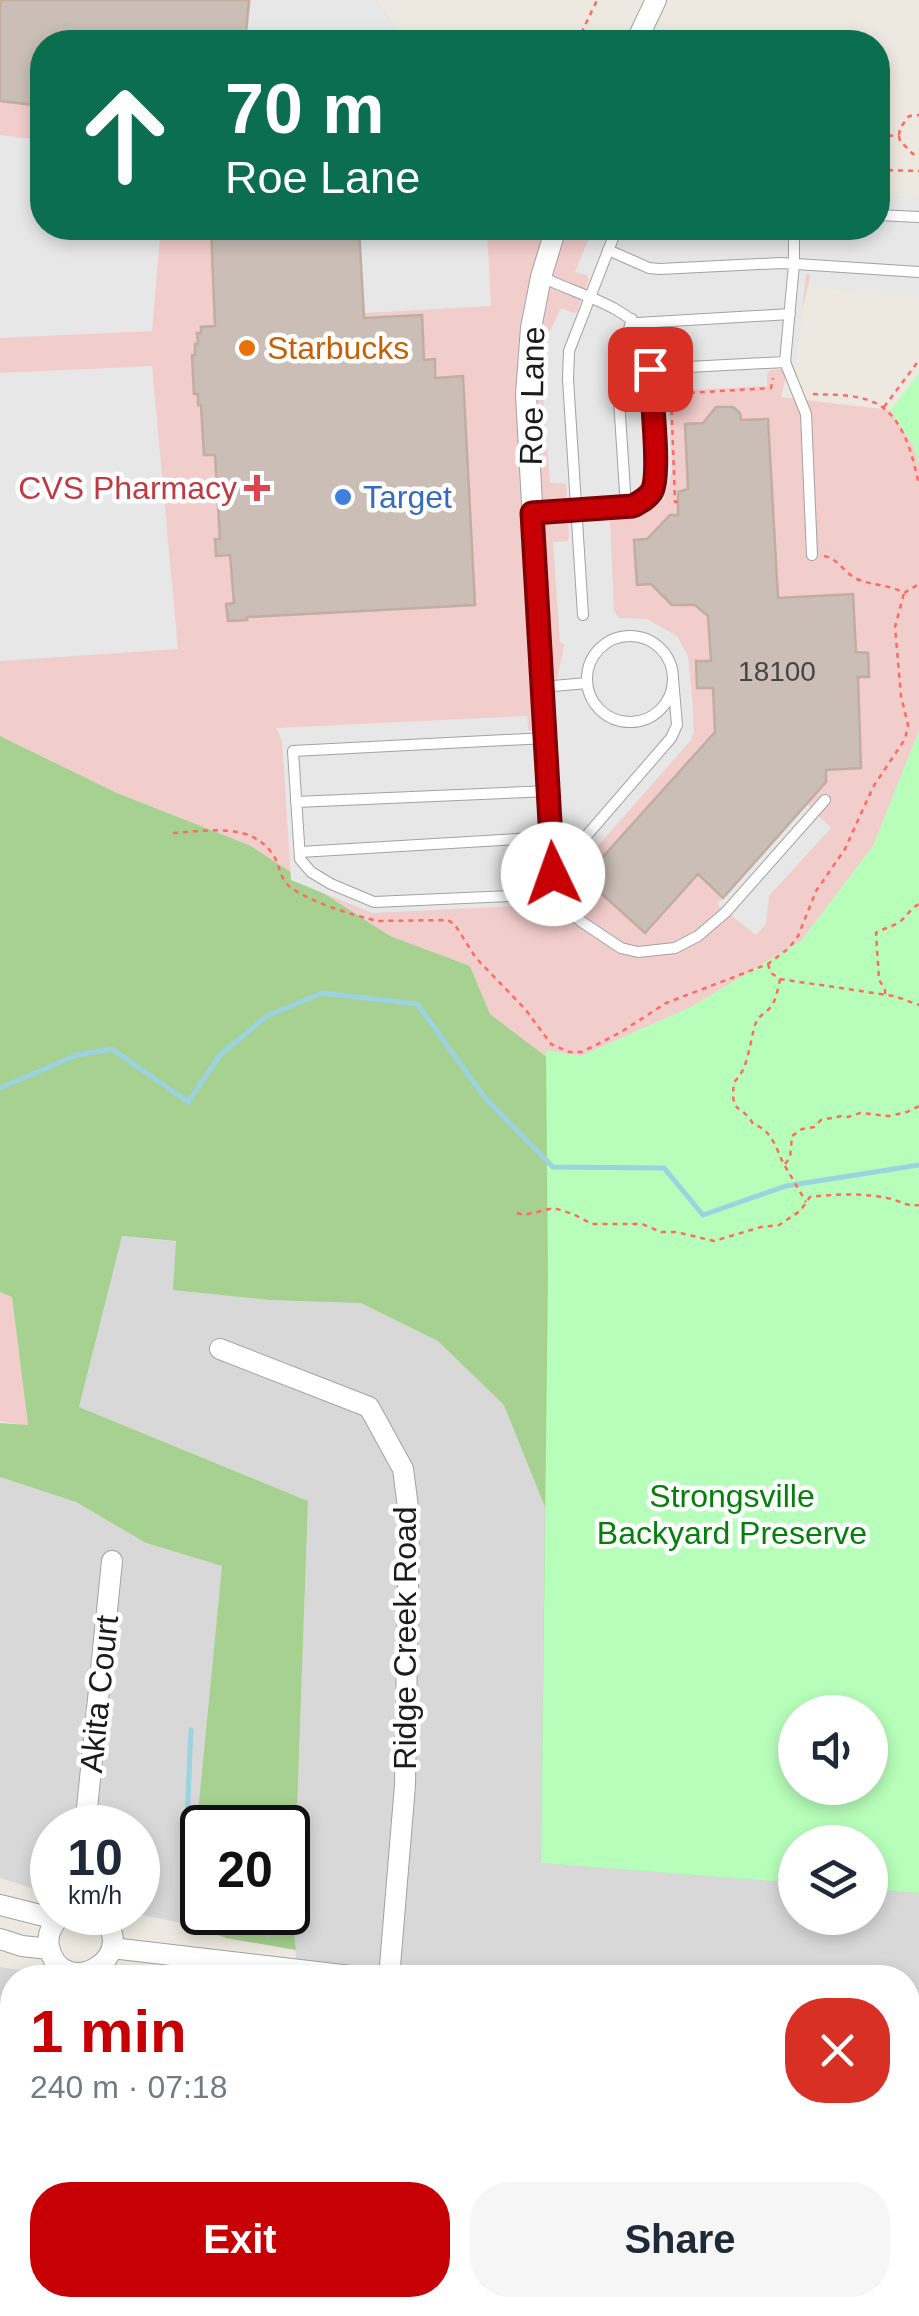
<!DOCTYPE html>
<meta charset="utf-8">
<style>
body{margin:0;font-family:Arial,sans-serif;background:#f6f6f7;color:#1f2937;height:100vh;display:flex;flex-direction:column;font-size:38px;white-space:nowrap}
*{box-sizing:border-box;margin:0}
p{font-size:32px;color:#747a83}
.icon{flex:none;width:55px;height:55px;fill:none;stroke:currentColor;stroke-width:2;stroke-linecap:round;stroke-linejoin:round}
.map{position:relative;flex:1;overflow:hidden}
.sheet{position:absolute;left:0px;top:1965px;width:920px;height:352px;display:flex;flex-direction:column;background:#fff;border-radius:40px 40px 0 0;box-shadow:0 5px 15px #0003}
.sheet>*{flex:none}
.guide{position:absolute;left:30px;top:30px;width:860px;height:210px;border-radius:40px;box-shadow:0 5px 15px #0003;background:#0b6e4f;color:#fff;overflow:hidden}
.fabs{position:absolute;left:778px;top:1695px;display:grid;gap:20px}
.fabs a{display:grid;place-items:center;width:110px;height:110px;border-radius:50%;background:#fff;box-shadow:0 5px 15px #0003;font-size:50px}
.speed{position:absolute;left:30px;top:1805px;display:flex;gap:20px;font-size:50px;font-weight:700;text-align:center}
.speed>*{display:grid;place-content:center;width:130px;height:130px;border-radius:50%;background:#fff;box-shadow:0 5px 15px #0003;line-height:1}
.speed small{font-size:25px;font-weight:400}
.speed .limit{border:5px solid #111;border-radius:15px;background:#fff;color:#111}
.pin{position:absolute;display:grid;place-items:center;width:85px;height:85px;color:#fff;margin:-42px;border-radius:20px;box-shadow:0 5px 15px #0006}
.me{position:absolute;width:110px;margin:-55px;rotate:357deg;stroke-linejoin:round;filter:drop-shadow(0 0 8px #0008)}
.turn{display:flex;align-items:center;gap:35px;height:210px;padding:0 30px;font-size:45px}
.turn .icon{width:130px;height:130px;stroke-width:2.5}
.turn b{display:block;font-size:70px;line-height:85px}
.round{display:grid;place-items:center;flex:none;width:105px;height:105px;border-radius:40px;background:#f6f6f7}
.summary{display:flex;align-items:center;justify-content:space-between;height:170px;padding:0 30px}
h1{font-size:60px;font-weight:800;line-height:75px;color:#c70006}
.action{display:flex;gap:20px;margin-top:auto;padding:20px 30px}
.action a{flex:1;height:115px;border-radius:40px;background:#c70006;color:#fff;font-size:40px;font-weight:800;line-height:115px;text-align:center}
.action a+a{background:#f6f6f7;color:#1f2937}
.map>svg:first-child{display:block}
</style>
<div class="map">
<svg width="919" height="2316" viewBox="0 0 919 2316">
<rect width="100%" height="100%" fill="#eee9e0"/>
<path fill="#d9d8d8" d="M 121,1236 L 548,1278 L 541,1863 L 795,1883 L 795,1918 L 870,1918 L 870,1889 L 919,1893 L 919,2316 L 375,2316 L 370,2305 L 908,2305 L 908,1978 L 298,1977 L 293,1925 L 308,1501 L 79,1407 Z
M 0,1477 L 76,1502 L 146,1543 L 222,1566 L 187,1924 L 133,1913 L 138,1912 L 138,1828 L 52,1828 L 52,1895 L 0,1878 Z
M 0,1967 L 66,1977 L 12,1978 L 12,2305 L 161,2305 L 160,2316 L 0,2316 Z"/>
<path fill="#f1cdcc" d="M 0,0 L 376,0 L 406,42 L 42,42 L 42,228 L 822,228 L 781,397 L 890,410 L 913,445 L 919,465 L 919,731 L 873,846 L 801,941 L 691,1007 L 581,1056 L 547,1051 L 546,1063 L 490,1014 L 470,966 L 390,936 L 249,845 L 117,793 L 0,736 Z
M 0,1292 L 12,1297 L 28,1426 L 0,1421 Z"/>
<path fill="#a6d190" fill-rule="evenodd" d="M 0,736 L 117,793 L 249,845 L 390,936 L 470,966 L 490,1014 L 591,1091 L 784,1008 L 919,1893 L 870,1889 L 870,1842 L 795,1842 L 795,1883 L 541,1863 L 545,1507 L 504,1405 L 438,1341 L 361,1303 L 271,1300 L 173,1290 L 176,1241 L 122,1236 L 79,1407 L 308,1501 L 293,1925 L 296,1950 L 226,1938 L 187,1924 L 222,1566 L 146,1543 L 76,1502 L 0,1477 L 0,1423 L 28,1425 L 12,1297 L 0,1292 ZM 795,1712 L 870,1712 L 870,1788 L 795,1788 ZM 202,1828 L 288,1828 L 288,1912 L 202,1912 Z
M 161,2305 L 389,2305 L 393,2316 L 160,2316 Z
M 555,2305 L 585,2307 L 797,2305 L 797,2316 L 553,2316 L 551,2306 Z"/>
<path fill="#b7feba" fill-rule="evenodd" d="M 919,373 L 919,465 L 913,445 L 890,410 Z
M 919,731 L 919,1893 L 870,1889 L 870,1842 L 795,1842 L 795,1883 L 541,1863 L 548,1278 L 546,1050 L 581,1056 L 691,1007 L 801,941 L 873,846 ZM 795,1712 L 870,1712 L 870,1788 L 795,1788 Z"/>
<path fill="#e7e7e7" d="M 251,0 L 376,0 L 406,42 L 246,42 Z
M 0,135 L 42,140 L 42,228 L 161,228 L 152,331 L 0,338 Z
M 878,195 L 919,197 L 919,296 L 812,287 L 811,275 L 806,274 L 796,368 L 771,370 L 767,373 L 767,386 L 668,391 L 672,472 L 664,499 L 657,506 L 641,515 L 610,519 L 614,610 L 619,618 L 647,619 L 677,636 L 688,656 L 692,695 L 694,732 L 691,740 L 567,881 L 538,905 L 372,913 L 291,880 L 282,741 L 276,728 L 527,716 L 528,729 L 533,732 L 536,731 L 538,724 L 536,709 L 532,703 L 553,700 L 564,645 L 560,642 L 553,542 L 567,541 L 569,538 L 566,484 L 550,483 L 541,366 L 542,348 L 561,308 L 574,313 L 577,312 L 589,279 L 587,275 L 575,272 L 593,228 L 878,228 Z
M 359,228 L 487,228 L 491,306 L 364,313 Z
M 152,366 L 178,649 L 0,661 L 0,373 Z
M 807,804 L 831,828 L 769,896 L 766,924 L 756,935 L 717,904 Z"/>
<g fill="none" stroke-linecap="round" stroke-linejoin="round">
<path stroke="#9bd3e0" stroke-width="5" d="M 0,1088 L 77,1055 L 112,1049 L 188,1102 L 220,1055 L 267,1016 L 322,993 L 417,1004 L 486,1099 L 553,1167 L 664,1168 L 703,1215 L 786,1186 L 919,1165
M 191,1730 L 187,1819 L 235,1828
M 268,1912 L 269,1935
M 277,2305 L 279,2312 L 286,2316"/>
</g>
<path fill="#cabeb6" stroke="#c1aea1" stroke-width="2.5" d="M 0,0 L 249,0 L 245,42 L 42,42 L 42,106 L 0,101 Z
M 211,228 L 359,228 L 364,318 L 422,315 L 424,360 L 435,359 L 435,378 L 463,376 L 475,605 L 247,617 L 247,620 L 228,621 L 226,604 L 234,603 L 230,555 L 216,556 L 215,539 L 220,539 L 215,455 L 204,455 L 201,405 L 198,405 L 198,394 L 194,394 L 192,355 L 195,355 L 195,344 L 198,344 L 197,333 L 201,333 L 201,327 L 215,326 Z
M 716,407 L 733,407 L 740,413 L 741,420 L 768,419 L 778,598 L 853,594 L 856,652 L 868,653 L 869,677 L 858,677 L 861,768 L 826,770 L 826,782 L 723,898 L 698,874 L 645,933 L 584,878 L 715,732 L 713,688 L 697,688 L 696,661 L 711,661 L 708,616 L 695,605 L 672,605 L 651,584 L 637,585 L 634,540 L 647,539 L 670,515 L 678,515 L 678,492 L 688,489 L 685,424 L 703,423 Z"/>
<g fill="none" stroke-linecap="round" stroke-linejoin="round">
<defs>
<path id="lane" d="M 878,215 L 919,217
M 794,228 L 794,264 L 785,362 L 806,414 L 812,555
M 608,250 L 649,268 L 660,269 L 781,263 L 919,272
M 637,323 L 790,314
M 650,369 L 785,362
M 626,507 L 617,369 L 632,319
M 533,513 L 633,506 C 649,498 652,490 656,473 L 648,337 C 623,303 578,295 542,277
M 583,615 L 568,379 L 569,351 L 617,228
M587 679a43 43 0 1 1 86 0a43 43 0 1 1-86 0Z
M 546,738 L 293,751 L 300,859 L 311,872 L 331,884 L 374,902 L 511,896 L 535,889 L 549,879 L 671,738 L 677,725 L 673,679
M 296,802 L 549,791
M 300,852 L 551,837
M 553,874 L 542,687 L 587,683
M 539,886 L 548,896 L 582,922 L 621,948 L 638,952 L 675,948 L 698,936 L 726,912 L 825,800"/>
<path id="street" d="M 636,42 L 656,0
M 542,687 L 526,394 L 531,328 L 541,277 L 556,228
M 220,1349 L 369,1407 L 403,1469 L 409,1515 L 405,1785 L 389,1978
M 85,1828 L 112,1561
M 0,1905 L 56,1919
M 65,1912 C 54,1921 46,1932 49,1947 C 62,2005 150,1953 95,1912
M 0,1939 L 22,1946 L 49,1949
M 112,1948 L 368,1978
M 908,2033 L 919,2035
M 0,2104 L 12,2105
M 520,2305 L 524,2316
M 39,2316 L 41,2305
M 910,2316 L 919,2216"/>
</defs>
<use href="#lane" stroke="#a2a2a2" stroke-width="12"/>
<use href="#street" stroke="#a2a2a2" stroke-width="22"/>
<path stroke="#ff6b60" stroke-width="2.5" stroke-dasharray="5 5" stroke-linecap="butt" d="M 577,42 L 597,0
M 899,135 L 900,128 L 909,116 L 919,115
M 899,136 L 900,141 L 913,154 L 919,154
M 878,137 L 899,135
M 878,156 L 879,169
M 878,170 L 919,171
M 813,394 C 831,395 851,394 868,400 C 903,411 912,454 919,485
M 884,407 L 919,360
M 678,502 L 675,502 L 671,394 L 771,388 L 773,378
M 824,556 C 839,559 844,573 857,579 C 872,586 889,584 904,593 L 919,584
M 173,833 C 208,831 254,821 275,858 C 280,868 280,878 289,886 C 309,902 352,915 378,921 L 448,920 L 455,925 L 476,958 L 526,1010 L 551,1044 L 569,1052 L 581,1052 L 596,1045 L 621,1032 L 666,1003 L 768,964 L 789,948 L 798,936 L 816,891 L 845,849 L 873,787 L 905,739 L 908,725 L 901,696 L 895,627 L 904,593
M 768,964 L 771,973 L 780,979 L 894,996 L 919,1005
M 780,979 C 778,988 776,1003 768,1010 C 761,1016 756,1018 754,1029 C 749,1047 748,1069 734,1082 C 730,1117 741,1102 753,1124 C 772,1130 776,1148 784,1165 L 790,1158 L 792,1136 L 802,1129 L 814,1127 L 821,1120 L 826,1119 L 842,1116 L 848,1117 L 860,1113 L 889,1116 L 907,1112 L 919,1106
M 885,994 L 885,989 L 879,980 L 876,933 C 882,929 889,928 896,924 C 906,919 909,909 919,904
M 785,1166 L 806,1202
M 517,1213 L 524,1215 L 554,1208 L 573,1214 L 592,1224 L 642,1224 L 661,1232 L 676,1232 L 714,1241 L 761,1227 L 779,1225 L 800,1211 L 810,1197 C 835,1194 863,1193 887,1198 C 899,1200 906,1207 919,1205"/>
<use href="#lane" stroke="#fff" stroke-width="10"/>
<use href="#street" stroke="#fff" stroke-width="20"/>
</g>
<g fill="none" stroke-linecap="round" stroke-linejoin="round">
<defs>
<path id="route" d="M 553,874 L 532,513 L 633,506 C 640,502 648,498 652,491 C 661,474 651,393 650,369"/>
</defs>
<use href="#route" stroke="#810004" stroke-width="25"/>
<use href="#route" stroke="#c70006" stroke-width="18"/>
</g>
<circle fill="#e8710a" stroke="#fff" stroke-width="4" cx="247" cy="348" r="10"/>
<path fill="#e0444e" stroke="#fff" stroke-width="4" d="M252 473h10v10h10v10h-10v10h-10v-10h-10v-10h10z"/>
<circle fill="#3f7fe0" stroke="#fff" stroke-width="4" cx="343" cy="497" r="10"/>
<g text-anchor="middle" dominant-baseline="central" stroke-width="9" stroke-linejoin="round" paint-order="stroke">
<g font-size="28" fill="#474442">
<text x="777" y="671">18100</text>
</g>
<g font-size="32" fill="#c56008" stroke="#fff" text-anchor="start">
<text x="267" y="348">Starbucks</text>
</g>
<g font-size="32" fill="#1b1b1b" stroke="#fff">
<text transform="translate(532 396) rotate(-89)">Roe Lane</text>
<text transform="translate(405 1638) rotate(-90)">Ridge Creek Road</text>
<text transform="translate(99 1694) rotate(-84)">Akita Court</text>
</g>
<g font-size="32" fill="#be3a42" stroke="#fff" text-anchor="end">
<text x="237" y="488">CVS Pharmacy</text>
</g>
<g font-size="32" fill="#366cbe" stroke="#fff" text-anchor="start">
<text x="363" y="497">Target</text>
</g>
<g font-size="32" fill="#028009" stroke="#fff">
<text x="732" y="1496">Strongsville<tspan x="732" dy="37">Backyard Preserve</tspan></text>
</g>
</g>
</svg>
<div class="fabs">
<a><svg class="icon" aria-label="sound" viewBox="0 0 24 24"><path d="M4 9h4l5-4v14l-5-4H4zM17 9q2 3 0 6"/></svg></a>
<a><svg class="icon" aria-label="layers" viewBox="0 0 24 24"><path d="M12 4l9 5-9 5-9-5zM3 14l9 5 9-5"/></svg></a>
</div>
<div class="speed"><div>10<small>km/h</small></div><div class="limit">20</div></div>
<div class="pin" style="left:650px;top:369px;background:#d93025"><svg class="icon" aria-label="arrive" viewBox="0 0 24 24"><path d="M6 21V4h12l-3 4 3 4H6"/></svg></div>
<svg class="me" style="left:553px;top:874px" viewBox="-20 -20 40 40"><circle r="19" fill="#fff"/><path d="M0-13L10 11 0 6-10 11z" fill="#c70006"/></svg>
<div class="guide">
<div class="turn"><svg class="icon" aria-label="ahead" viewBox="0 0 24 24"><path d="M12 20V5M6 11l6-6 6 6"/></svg><div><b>70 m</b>Roe Lane</div></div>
</div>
<section class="sheet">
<div class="summary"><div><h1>1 min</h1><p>240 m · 07:18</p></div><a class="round" style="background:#d93025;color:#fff"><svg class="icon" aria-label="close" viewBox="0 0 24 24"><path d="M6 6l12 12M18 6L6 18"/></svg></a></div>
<div class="action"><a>Exit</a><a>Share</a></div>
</section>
</div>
